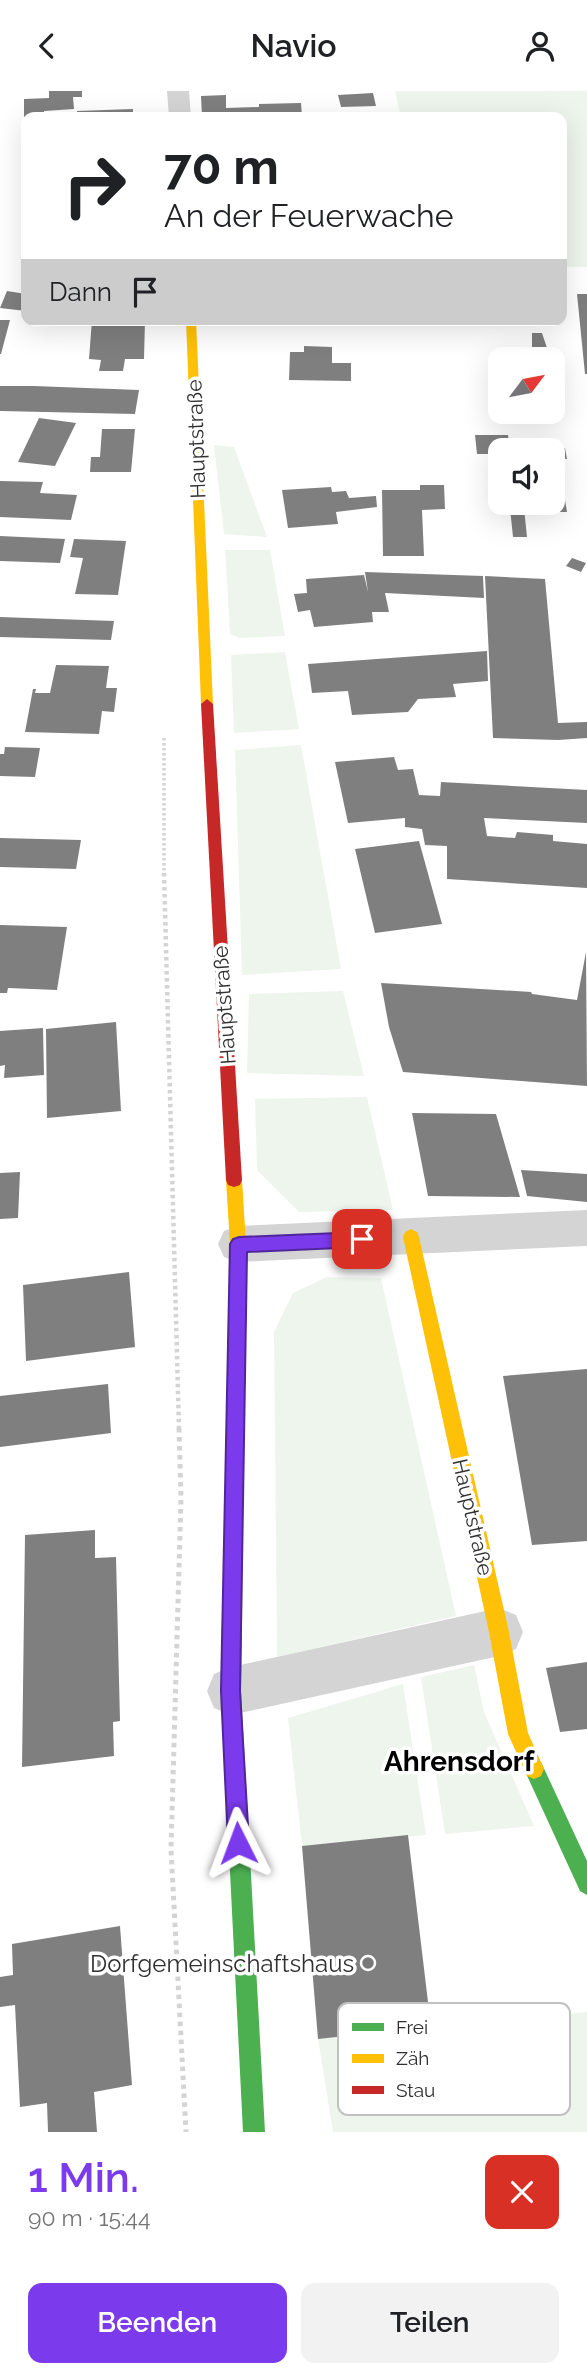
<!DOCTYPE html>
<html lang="de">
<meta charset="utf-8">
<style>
body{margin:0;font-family:Raleway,sans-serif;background:#f2f2f2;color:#202124;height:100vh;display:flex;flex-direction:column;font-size:26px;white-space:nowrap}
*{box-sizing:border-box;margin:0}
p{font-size:23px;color:#757577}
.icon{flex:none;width:38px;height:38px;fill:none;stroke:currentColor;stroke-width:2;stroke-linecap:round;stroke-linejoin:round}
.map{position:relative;height:2041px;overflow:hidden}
.drawer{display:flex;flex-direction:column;background:#fff;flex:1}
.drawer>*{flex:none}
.banner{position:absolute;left:21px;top:21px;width:546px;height:214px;border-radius:14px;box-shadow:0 7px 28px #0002;background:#fff;color:#202124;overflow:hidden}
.needle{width:46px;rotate:58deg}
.fabs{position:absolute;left:488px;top:256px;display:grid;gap:14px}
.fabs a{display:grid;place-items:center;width:77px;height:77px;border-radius:14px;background:#fff;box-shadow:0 7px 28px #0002;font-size:35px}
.pin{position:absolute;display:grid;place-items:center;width:60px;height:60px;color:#fff;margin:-30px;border-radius:14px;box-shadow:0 4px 10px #0006}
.me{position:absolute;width:77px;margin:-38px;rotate:357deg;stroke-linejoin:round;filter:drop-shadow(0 0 5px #0008)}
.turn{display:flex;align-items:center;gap:24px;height:147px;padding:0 28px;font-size:32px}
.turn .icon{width:91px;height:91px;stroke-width:2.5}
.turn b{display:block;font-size:49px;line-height:60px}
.then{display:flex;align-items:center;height:66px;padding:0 28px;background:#0003;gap:14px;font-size:26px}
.round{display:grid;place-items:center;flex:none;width:74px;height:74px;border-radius:14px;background:#f2f2f2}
.summary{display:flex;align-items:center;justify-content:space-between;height:119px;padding:0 28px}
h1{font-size:42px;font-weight:600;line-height:52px;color:#7c3aed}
.cta{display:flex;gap:14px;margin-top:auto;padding:14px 28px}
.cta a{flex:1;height:80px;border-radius:14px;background:#7c3aed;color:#fff;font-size:28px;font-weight:600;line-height:80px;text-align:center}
.cta a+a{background:#f2f2f2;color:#202124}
header{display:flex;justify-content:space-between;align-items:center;height:91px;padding:0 28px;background:#fff;font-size:32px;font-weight:600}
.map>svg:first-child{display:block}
</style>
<header><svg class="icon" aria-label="back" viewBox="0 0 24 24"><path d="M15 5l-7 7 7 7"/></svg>Navio<svg class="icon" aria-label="person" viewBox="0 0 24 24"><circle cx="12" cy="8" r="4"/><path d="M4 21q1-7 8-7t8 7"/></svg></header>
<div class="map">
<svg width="587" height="2041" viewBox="0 0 587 2041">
<rect width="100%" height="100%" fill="#fff"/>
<path fill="#eef5ed" d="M 395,0 L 587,0 L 587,176 L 562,176 L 562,26 L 401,26 Z
M 214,354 L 234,356 L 267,446 L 224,443 Z
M 225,459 L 270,459 L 285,545 L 240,547 L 230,543 Z
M 285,561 L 299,638 L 234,642 L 231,564 Z
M 301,654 L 341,878 L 242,884 L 235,659 Z
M 343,900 L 364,985 L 247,982 L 249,903 Z
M 367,1006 L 393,1119 L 299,1121 L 257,1079 L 255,1008 Z
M 327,1186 L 381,1187 L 456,1525 L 277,1566 L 274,1241 L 293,1202 Z
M 474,1574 L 484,1621 L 534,1735 L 445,1743 L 421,1586 Z
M 403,1593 L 426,1744 L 302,1755 L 288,1627 Z
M 587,1921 L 587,2041 L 333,2041 L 318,1948 Z"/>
<path fill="#7f7f7f" d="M 49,0 L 82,0 L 82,6 L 73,6 L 74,18 L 44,20 L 44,26 L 24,26 L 24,8 L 49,7 Z
M 373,2 L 376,15 L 341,16 L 338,4 Z
M 226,4 L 226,17 L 259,16 L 259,13 L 301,12 L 302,25 L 202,26 L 201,5 Z
M 133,18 L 133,26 L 77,26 L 77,20 Z
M 7,200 L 26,203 L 26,220 L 0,217 Z
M 577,203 L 587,203 L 587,283 L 585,283 Z
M 0,229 L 10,229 L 1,263 L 0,263 Z
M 92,229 L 145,229 L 144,268 L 125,268 L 123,280 L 99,280 L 101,269 L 89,268 Z
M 286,229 L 325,229 L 325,233 L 286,233 Z
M 532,242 L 542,242 L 547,257 L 532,256 Z
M 304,255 L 332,256 L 332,272 L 351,272 L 351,290 L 289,289 L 290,261 L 304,261 Z
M 0,295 L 34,295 L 139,299 L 135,323 L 0,320 Z
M 39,327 L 76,332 L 55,375 L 18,371 Z
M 102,338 L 135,338 L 131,381 L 90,381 L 91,366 L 100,366 Z
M 475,344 L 508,344 L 510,359 L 500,359 L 500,363 L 477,363 Z
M 553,357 L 565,357 L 567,368 L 553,367 Z
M 0,390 L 43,391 L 40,402 L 77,404 L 71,429 L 0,426 Z
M 420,394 L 444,394 L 445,418 L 422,419 L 424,465 L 383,465 L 382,399 L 420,399 Z
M 331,396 L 332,401 L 346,400 L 349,407 L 376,405 L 377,416 L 336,421 L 338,433 L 288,437 L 282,399 Z
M 553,409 L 565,409 L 567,421 L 552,421 Z
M 510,417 L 524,417 L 527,446 L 513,446 Z
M 0,445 L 65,448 L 60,472 L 0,470 Z
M 74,448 L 126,450 L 118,504 L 75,503 L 83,467 L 70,466 Z
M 572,467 L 586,472 L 581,481 L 566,475 Z
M 365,481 L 483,485 L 484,507 L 385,502 L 389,521 L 372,521 L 373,531 L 314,536 L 310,519 L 298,521 L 294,503 L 307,502 L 306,488 L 364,484 L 368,501 Z
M 485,485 L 545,488 L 558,632 L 587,631 L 587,647 L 558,649 L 493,647 Z
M 0,526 L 114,530 L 111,549 L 0,546 Z
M 487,560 L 488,590 L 453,593 L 456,606 L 418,608 L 408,621 L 352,624 L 348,600 L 312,602 L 308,573 Z
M 56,574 L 109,575 L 106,597 L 117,597 L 114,621 L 102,620 L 99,643 L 25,641 L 33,598 L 36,598 L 35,602 L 50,602 Z
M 5,656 L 40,657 L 35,686 L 0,685 L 0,663 L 4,663 Z
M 394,666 L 398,679 L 413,678 L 419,704 L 440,705 L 441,691 L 587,699 L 587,732 L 484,727 L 487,745 L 515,747 L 517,741 L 553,744 L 553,750 L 587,753 L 587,797 L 447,788 L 447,755 L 425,754 L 422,738 L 405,736 L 405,727 L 348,732 L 335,671 Z
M 0,747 L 81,749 L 76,778 L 0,776 Z
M 419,750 L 442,833 L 375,842 L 355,758 Z
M 0,834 L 67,836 L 57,899 L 8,897 L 7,902 L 0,902 Z
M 586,861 L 587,995 L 403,981 L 389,936 L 381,892 L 531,901 L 532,903 L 577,909 Z
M 116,931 L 121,1020 L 47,1027 L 46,938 Z
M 43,937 L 44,984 L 4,987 L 5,974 L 0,975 L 0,940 Z
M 412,1022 L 496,1023 L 520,1106 L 428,1105 Z
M 521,1079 L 587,1083 L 587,1111 L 527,1105 Z
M 20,1081 L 18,1127 L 0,1128 L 0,1082 Z
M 129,1181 L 135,1256 L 26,1270 L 23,1194 Z
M 587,1278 L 587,1450 L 532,1454 L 503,1285 Z
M 108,1293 L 111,1342 L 0,1356 L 0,1305 Z
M 95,1439 L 95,1467 L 116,1466 L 120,1630 L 113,1631 L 114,1665 L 22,1676 L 25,1444 Z
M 587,1571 L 587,1638 L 560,1641 L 546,1577 Z
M 408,1744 L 431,1936 L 318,1948 L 302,1755 Z
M 120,1835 L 132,1994 L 94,2001 L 97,2041 L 48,2041 L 47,2012 L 20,2016 L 15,1914 L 0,1916 L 0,1886 L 13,1884 L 12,1853 Z"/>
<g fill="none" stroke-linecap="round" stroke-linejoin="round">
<path stroke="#d4d4d4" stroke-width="3.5" stroke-dasharray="2.5 2.5" stroke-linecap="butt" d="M 164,647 L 164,784"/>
<path stroke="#d4d4d4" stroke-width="4.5" stroke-dasharray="3.5 3.5" stroke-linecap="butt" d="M 164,782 L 179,1338"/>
<path stroke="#d4d4d4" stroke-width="5" stroke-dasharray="4.5 4.5" stroke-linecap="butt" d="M 179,1337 L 181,1407 L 171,1758 L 186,2041"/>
<path fill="#d4d4d4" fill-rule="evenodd" d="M 167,0 L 189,0 L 191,26 L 169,26 Z
M 587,1119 L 587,1155 L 238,1171 L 224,1166 L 218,1153 L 224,1140 L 238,1135 Z
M 499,1517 L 516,1524 L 523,1541 L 516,1558 L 499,1565 L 231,1624 L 214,1617 L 207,1600 L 214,1583 L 231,1576 Z"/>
<path fill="#4caf50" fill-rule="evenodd" d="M 232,1525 L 239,1528 L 242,1535 L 241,1600 L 265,2041 L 243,2041 L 221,1600 L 222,1535 L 225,1528 Z
M 534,1668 L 541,1671 L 587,1770 L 587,1804 L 580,1800 L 524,1678 L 527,1671 Z"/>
<path fill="#ffc107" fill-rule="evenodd" d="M 186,229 L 196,229 L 213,613 L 207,618 L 201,613 Z
M 234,1082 L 240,1084 L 242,1089 L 246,1153 L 242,1535 L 239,1542 L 232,1545 L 225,1542 L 222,1535 L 230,1153 L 226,1089 L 228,1084 Z
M 411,1138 L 417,1141 L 419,1146 L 509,1541 L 528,1642 L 544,1678 L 541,1685 L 534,1688 L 527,1685 L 508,1643 L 489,1541 L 403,1146 L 405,1141 Z"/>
<path fill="#c62828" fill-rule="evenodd" d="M 207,608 L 213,613 L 242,1089 L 240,1094 L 234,1096 L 228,1094 L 226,1089 L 201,613 Z"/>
</g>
<path fill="#7c3aed" stroke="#51269a" stroke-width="2" d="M 362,1141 L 367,1143 L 370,1148 L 367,1154 L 362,1156 L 247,1161 L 240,1600 L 249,1752 L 246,1760 L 238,1763 L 231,1760 L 228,1752 L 221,1600 L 230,1153 L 233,1148 L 239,1146 Z"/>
<circle fill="#787878" stroke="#fff" stroke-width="2.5" cx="368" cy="1872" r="7"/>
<g text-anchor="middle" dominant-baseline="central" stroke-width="7" stroke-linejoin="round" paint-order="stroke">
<g font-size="21" fill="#303030" stroke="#fff">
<text transform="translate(196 348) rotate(-92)">Hauptstraße</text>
<text transform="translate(224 914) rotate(-94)">Hauptstraße</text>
<text transform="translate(473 1426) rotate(77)">Hauptstraße</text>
</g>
<g font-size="24" fill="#303030" stroke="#fff" text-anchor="end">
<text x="354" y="1872">Dorfgemeinschaftshaus</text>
</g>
<g font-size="28" font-weight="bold" fill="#000" stroke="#fff">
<text x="459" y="1670">Ahrensdorf</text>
</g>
</g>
<rect x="338" y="1912" width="232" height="112" rx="10" fill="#fff" stroke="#c1c1c1" stroke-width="2"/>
<rect x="352" y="1932" width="32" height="8" fill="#4caf50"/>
<rect x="352" y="1963" width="32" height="9" fill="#ffc107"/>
<rect x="352" y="1995" width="32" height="8" fill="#c62828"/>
<g font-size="19" fill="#303030">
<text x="396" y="1943">Frei</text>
<text x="396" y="1974">Zäh</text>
<text x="396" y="2006">Stau</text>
</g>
</svg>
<div class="fabs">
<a><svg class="needle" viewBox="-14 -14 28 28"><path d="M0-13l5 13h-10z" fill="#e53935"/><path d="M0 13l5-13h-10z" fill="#757577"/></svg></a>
<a><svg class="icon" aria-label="sound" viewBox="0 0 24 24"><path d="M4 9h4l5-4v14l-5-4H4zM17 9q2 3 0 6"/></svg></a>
</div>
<div class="pin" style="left:362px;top:1148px;background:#d93025"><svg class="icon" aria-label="arrive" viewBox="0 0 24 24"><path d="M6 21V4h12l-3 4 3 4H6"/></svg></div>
<svg class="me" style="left:238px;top:1752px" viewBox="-20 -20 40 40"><path d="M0-17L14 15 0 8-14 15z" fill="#7c3aed" stroke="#fff" stroke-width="4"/></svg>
<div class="banner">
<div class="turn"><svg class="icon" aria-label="right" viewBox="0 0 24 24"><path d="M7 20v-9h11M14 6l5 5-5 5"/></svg><div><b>70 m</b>An der Feuerwache</div></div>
<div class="then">Dann<svg class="icon" aria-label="arrive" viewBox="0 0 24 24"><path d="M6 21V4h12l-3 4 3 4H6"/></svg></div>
</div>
</div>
<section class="drawer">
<div class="summary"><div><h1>1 Min.</h1><p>90 m · 15:44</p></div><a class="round" style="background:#d93025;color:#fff"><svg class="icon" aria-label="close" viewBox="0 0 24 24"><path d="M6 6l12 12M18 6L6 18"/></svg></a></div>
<div class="cta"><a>Beenden</a><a>Teilen</a></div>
</section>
